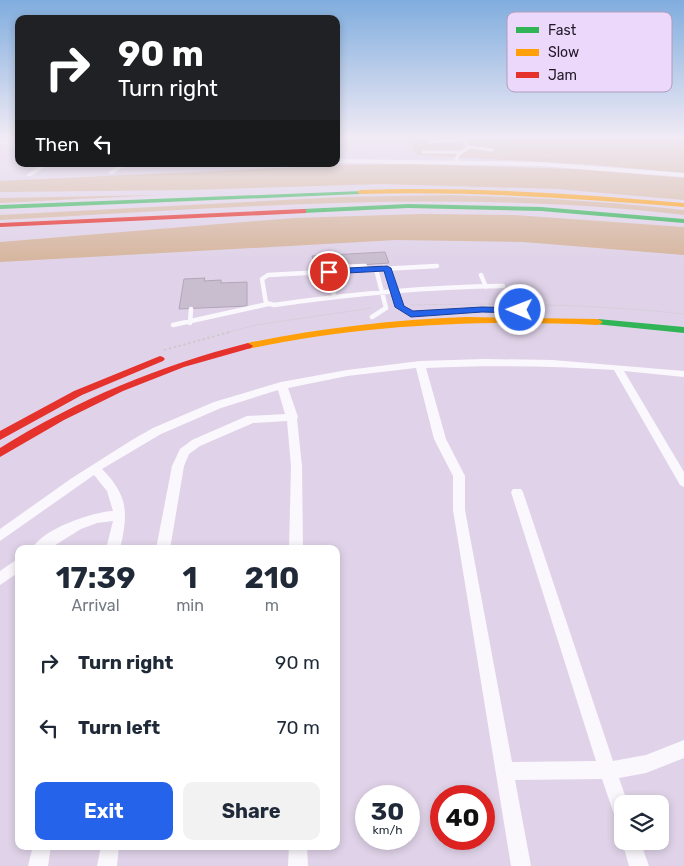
<!DOCTYPE html>
<style>
body{margin:0;font-family:Rubik,sans-serif;background:#f2f2f3;color:#1f2937;height:100vh;display:flex;flex-direction:column;font-size:19px;white-space:nowrap}
*{box-sizing:border-box;margin:0}
p{font-size:16px;color:#747a83}
.icon{flex:none;width:28px;height:28px;fill:none;stroke:currentColor;stroke-width:2;stroke-linecap:round;stroke-linejoin:round}
.map{position:relative;flex:1;overflow:hidden}
.sheet{position:absolute;left:15px;top:545px;width:325px;height:305px;display:flex;flex-direction:column;background:#fff;border-radius:10px;box-shadow:0 2px 8px #0003}
.sheet>*{flex:none}
.top-card{position:absolute;left:15px;top:15px;width:325px;height:152px;border-radius:10px;box-shadow:0 2px 8px #0003;background:#202124;color:#fff;overflow:hidden}
.buttons{position:absolute;left:614px;top:795px;display:grid;gap:10px}
.buttons a{display:grid;place-items:center;width:55px;height:55px;border-radius:10px;background:#fff;box-shadow:0 2px 8px #0003;font-size:25px}
.speed{position:absolute;left:355px;top:785px;display:flex;gap:10px;font-size:25px;font-weight:700;text-align:center}
.speed>*{display:grid;place-content:center;width:65px;height:65px;border-radius:50%;background:#fff;box-shadow:0 2px 8px #0003;line-height:1}
.speed small{font-size:12px;font-weight:400}
.speed .limit{border:8px solid #d22;background:#fff;color:#111}
.pin{position:absolute;display:grid;place-items:center;width:42px;height:42px;color:#fff;margin:-21px;border:2px solid #fff;border-radius:50%;box-shadow:0 1px 5px #0007}
.me{position:absolute;width:55px;margin:-28px;rotate:271deg;stroke-linejoin:round;filter:drop-shadow(0 0 4px #0008)}
.turn{display:flex;align-items:center;gap:18px;height:105px;padding:0 20px;font-size:22px}
.turn .icon{width:65px;height:65px;stroke-width:2.5}
.turn b{display:block;font-size:35px;line-height:42px}
.then{display:flex;align-items:center;height:48px;padding:0 20px;background:#0003;gap:10px;font-size:19px}
.eta{display:flex;justify-content:space-evenly;align-items:center;height:85px;text-align:center}
.eta b{font-size:30px;font-weight:700;line-height:35px}
.cta{display:flex;gap:10px;margin-top:auto;padding:10px 20px}
.cta a{flex:1;height:58px;border-radius:10px;background:#2563eb;color:#fff;font-size:20px;font-weight:700;line-height:58px;text-align:center}
.cta a+a{background:#f2f2f3;color:#1f2937}
ul{padding:0;list-style:none}
li{display:flex;align-items:center;gap:15px;height:65px;padding:0 20px}
li div{flex:1}
li b{display:block;font-size:19px}
li em{font-style:normal}
.map>svg:first-child{display:block}
</style>
<div class="map">
<svg width="684" height="866" viewBox="0 0 684 866">
<rect width="100%" height="100%" fill="#e0d3e9"/>
<path fill="#d6b69f" d="M 409,139 L 684,139 L 684,173 L 596,165 L 416,155 Z
M 410,164 L 576,169 L 684,178 L 684,200 L 557,189 L 382,184 L 188,190 L 0,192 L 0,181 L 342,165 Z
M 160,195 L 0,203 L 0,198 Z
M 448,195 C 527,197 605,201 684,210 L 684,215 C 456,188 228,208 0,220 L 0,215 L 341,197 Z
M 421,214 L 514,215 L 684,227 L 684,255 L 523,242 L 396,240 L 0,262 L 0,242 L 294,218 Z"/>
<path fill="#c9bed0" stroke="#b1a6b8" d="M 385,252 L 389,263 L 315,268 L 312,256 Z
M 205,278 L 204,281 L 221,280 L 221,283 L 247,282 L 247,306 L 179,309 L 184,279 Z"/>
<g fill="none" stroke-linecap="round" stroke-linejoin="round">
<path stroke="#cdcad0" stroke-width="1" stroke-dasharray="1 1" stroke-linecap="butt" d="M 490,139 L 491,144
M 497,153 L 512,155
M 542,156 L 565,158
M 410,305 C 502,303 593,304 684,314
M 226,333 L 256,325 L 372,308"/>
<path stroke="#cdcad0" stroke-width="2" stroke-dasharray="2.5 2.5" stroke-linecap="butt" d="M 164,350 L 230,332"/>
<path stroke="#faf8fc" stroke-width="3" d="M 428,142 L 461,140
M 469,147 L 492,150
M 423,152 L 462,152
M 456,161 L 458,155 L 469,147 L 460,139"/>
<path stroke="#faf8fc" stroke-width="4.5" d="M 437,266 L 268,275 L 262,279 L 266,303 L 274,305 C 350,294 426,287 503,286
M 384,267 L 387,268 L 400,307 L 411,314
M 481,275 L 486,287
M 334,296 L 330,270 L 338,267 L 365,266
M 372,317 L 386,308 L 376,269
M 190,323 L 191,309
M 173,325 L 268,304"/>
<path fill="#faf8fc" fill-rule="evenodd" d="M 0,140 L 19,143 L 19,147 L 0,144 Z
M 336,159 L 539,162 L 684,173 L 684,177 L 539,166 L 336,163 Z
M 43,164 L 50,164 L 31,176 L 27,176 L 27,174 Z
M 120,164 L 127,164 L 113,174 L 109,174 L 109,172 Z
M 484,359 L 552,360 L 684,371 L 684,377 L 624,371 L 684,472 L 684,487 L 680,485 L 614,370 C 551,366 489,365 426,368 L 446,439 L 465,476 L 465,510 L 512,762 L 596,761 L 511,492 L 513,489 L 521,489 L 523,492 L 613,761 L 646,755 L 684,740 L 684,758 L 646,773 L 619,778 L 628,804 L 622,804 L 622,823 L 616,820 L 602,779 L 515,780 L 531,866 L 511,866 L 453,510 L 453,476 L 434,439 L 416,368 L 347,376 L 288,388 L 298,417 L 297,419 L 302,466 L 303,549 L 289,549 L 291,466 L 287,421 L 253,423 L 200,446 L 189,454 L 184,466 L 170,549 L 156,549 L 172,466 L 180,449 L 192,440 L 247,416 L 285,414 L 278,390 L 221,408 L 161,434 L 102,469 C 129,496 128,514 120,549 L 106,549 L 113,521 L 97,523 L 81,529 L 49,549 L 32,549 C 42,529 92,512 113,511 L 107,491 L 94,475 L 0,541 L 0,529 L 72,478 L 132,440 L 153,428 L 214,402 L 281,382 L 347,370 L 420,361 Z
M 19,558 L 19,572 L 0,585 L 0,571 Z
M 622,839 L 622,841 L 640,841 L 649,866 L 629,866 L 622,841 Z
M 33,846 L 51,846 L 48,866 L 28,866 Z
M 101,846 L 119,846 L 117,866 L 97,866 Z
M 289,846 L 307,846 L 308,866 L 288,866 Z"/>
<path fill="#30b455" fill-rule="evenodd" d="M 362,191 L 362,193 L 360,194 L 0,209 L 0,205 Z
M 408,204 L 541,207 L 684,219 L 684,223 L 541,211 L 408,208 L 303,213 L 299,211 L 303,209 Z
M 598,319 L 684,327 L 684,333 L 595,324 L 593,322 Z"/>
<path fill="#ff9f0a" fill-rule="evenodd" d="M 400,189 C 495,188 590,195 684,203 L 684,207 C 576,198 468,191 360,194 L 357,192 L 360,190 Z
M 466,317 L 598,319 L 603,322 L 598,325 C 477,320 367,324 248,349 L 243,346 L 248,343 C 320,328 392,320 466,317 Z"/>
<path fill="#e5322d" fill-rule="evenodd" d="M 303,209 L 306,209 L 306,213 L 0,227 L 0,223 Z
M 248,343 L 253,346 L 251,348 L 184,367 L 123,391 L 64,420 L 0,457 L 0,448 C 79,399 158,366 248,343 Z
M 160,356 L 163,357 L 165,359 L 163,361 L 82,395 L 0,440 L 0,431 L 74,391 Z"/>
</g>
<linearGradient id="sky" x2="0" y2="1"><stop stop-color="#80adde"/><stop offset="0.53" stop-color="#f1ebf5"/><stop offset="1" stop-color="#f1ebf5" stop-opacity="0"/></linearGradient>
<rect width="684" height="260" fill="url(#sky)"/>
<path fill="#2563eb" stroke="#184099" d="M 387,266 L 391,268 L 404,306 L 413,311 L 482,307 L 520,308 L 524,310 L 520,313 L 482,312 L 411,317 L 395,307 L 384,271 L 329,274 L 325,272 L 329,269 Z"/>
<rect x="507" y="12" width="165" height="80" rx="8" fill="#ecd8fa" stroke="#af9ebb" stroke-width="1"/>
<rect x="516" y="27" width="23" height="6" fill="#30b455"/>
<rect x="516" y="49" width="23" height="7" fill="#ff9f0a"/>
<rect x="516" y="72" width="23" height="6" fill="#e5322d"/>
<g font-size="14" fill="#221827">
<text x="548" y="35">Fast</text>
<text x="548" y="57">Slow</text>
<text x="548" y="80">Jam</text>
</g>
</svg>
<div class="buttons">
<a><svg class="icon" aria-label="layers" viewBox="0 0 24 24"><path d="M12 4l9 5-9 5-9-5zM3 14l9 5 9-5"/></svg></a>
</div>
<div class="speed"><div>30<small>km/h</small></div><div class="limit">40</div></div>
<div class="pin" style="left:329px;top:272px;background:#d93025"><svg class="icon" aria-label="arrive" viewBox="0 0 24 24"><path d="M6 21V4h12l-3 4 3 4H6"/></svg></div>
<svg class="me" style="left:520px;top:310px" viewBox="-20 -20 40 40"><circle r="17" fill="#2563eb" stroke="#fff" stroke-width="3"/><path d="M0-11L8 9 0 5-8 9z" fill="#fff"/></svg>
<div class="top-card">
<div class="turn"><svg class="icon" aria-label="right" viewBox="0 0 24 24"><path d="M7 20v-9h11M14 6l5 5-5 5"/></svg><div><b>90 m</b>Turn right</div></div>
<div class="then">Then<svg class="icon" aria-label="left" viewBox="0 0 24 24"><path d="M17 20v-9H6M10 6l-5 5 5 5"/></svg></div>
</div>
<section class="sheet">
<div class="eta">
<div><b>17:39</b><p>Arrival</p></div>
<div><b>1</b><p>min</p></div>
<div><b>210</b><p>m</p></div>
</div>
<ul>
<li><svg class="icon" aria-label="right" viewBox="0 0 24 24"><path d="M7 20v-9h11M14 6l5 5-5 5"/></svg><div><b>Turn right</b></div><em>90 m</em></li>
<li><svg class="icon" aria-label="left" viewBox="0 0 24 24"><path d="M17 20v-9H6M10 6l-5 5 5 5"/></svg><div><b>Turn left</b></div><em>70 m</em></li>
</ul>
<div class="cta"><a>Exit</a><a>Share</a></div>
</section>
</div>
